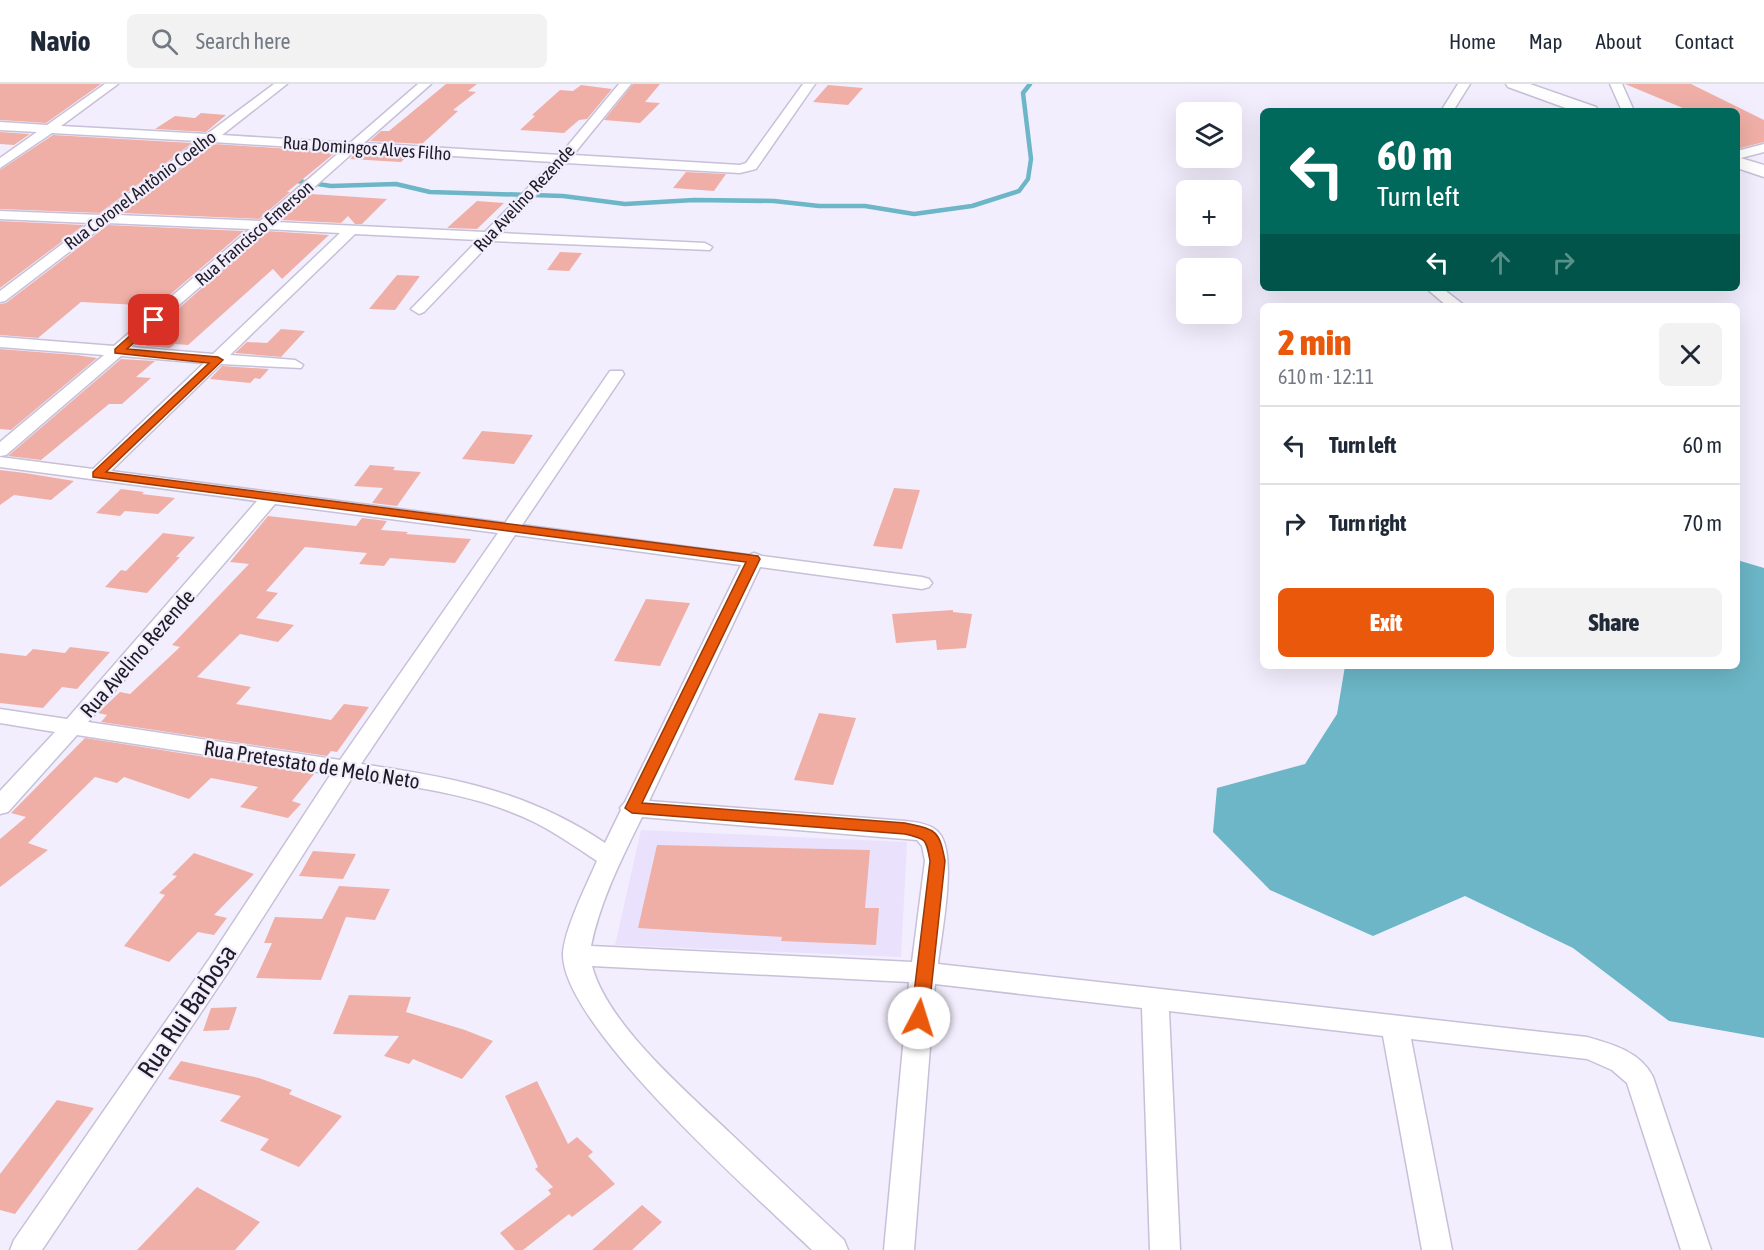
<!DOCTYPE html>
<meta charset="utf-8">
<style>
body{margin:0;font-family:"Asap Condensed",sans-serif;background:#f2f2f3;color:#1f2937;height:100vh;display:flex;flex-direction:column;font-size:22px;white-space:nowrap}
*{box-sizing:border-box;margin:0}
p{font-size:20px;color:#747a83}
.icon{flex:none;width:33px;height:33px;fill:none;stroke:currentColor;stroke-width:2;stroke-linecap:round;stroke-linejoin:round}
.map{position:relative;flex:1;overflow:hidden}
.drawer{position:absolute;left:1260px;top:219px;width:480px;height:366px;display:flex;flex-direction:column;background:#fff;border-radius:9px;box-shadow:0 6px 24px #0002}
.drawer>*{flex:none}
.top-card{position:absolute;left:1260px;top:24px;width:480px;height:183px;border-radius:9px;box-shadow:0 6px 24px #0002;background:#00695c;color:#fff;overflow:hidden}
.tools{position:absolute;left:1176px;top:18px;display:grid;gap:12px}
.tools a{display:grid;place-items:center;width:66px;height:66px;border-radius:9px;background:#fff;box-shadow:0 6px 24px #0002;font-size:30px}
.pin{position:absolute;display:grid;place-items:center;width:51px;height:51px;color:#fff;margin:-26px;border-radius:12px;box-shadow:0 3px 9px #0006}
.me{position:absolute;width:66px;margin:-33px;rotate:5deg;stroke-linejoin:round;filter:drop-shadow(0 0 4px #0008)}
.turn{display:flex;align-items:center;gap:21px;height:126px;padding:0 18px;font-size:27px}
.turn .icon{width:78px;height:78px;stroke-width:2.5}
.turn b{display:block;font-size:42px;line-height:51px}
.lanes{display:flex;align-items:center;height:57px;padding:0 18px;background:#0003;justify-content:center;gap:30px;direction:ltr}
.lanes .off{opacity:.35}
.round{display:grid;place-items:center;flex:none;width:63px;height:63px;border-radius:9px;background:#f2f2f3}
.head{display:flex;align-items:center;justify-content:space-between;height:102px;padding:0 18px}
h1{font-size:36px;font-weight:800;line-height:45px;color:#ea580c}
.button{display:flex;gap:12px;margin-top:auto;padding:12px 18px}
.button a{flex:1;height:69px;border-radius:9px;background:#ea580c;color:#fff;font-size:24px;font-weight:800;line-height:69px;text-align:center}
.button a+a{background:#f2f2f3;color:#1f2937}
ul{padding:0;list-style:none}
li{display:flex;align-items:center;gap:18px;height:78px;padding:0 18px;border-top:2px solid #e0e1e3}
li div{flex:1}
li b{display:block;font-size:22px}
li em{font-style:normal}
header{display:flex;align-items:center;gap:36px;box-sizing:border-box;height:84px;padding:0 30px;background:#fff;border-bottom:2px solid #e0e1e3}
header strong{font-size:28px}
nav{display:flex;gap:33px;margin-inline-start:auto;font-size:21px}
.search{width:420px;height:54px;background:#f2f2f3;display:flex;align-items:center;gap:15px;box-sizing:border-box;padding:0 21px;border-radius:9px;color:#747a83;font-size:22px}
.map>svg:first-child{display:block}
</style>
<header>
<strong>Navio</strong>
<div class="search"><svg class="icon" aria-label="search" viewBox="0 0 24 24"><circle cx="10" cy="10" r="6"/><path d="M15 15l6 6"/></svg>Search here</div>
<nav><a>Home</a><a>Map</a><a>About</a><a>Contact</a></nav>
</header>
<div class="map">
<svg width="1764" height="1166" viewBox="0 0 1764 1166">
<rect width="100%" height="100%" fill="#f3eefd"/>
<path fill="#eae2fc" d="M 641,746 L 907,758 L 901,873 L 615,861 Z"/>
<path fill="#6cb6c7" d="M 1737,476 L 1764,484 L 1764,954 L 1669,937 L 1573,864 L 1465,812 L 1373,852 L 1270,806 L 1213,748 L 1217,704 L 1305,680 L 1337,630 L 1345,582 L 1737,582 Z"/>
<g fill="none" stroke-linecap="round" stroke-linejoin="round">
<path stroke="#6cb6c7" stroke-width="4.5" d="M 291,96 L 331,102 L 396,100 L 430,108 L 563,112 L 625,120 L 694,116 L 774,117 L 819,122 L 865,122 L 914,130 L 972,122 L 1019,107 L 1028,95 L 1031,75 L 1023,9 L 1030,0"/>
</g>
<path fill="#f0afa6" d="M 0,0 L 101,0 L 46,39 L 0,36 Z
M 446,0 L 477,0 L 468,7 L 476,8 L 453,26 L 458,27 L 422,60 L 370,57 L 381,47 L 389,47 Z
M 633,0 L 660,0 L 645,18 L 660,19 L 640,39 L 604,36 Z
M 1625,0 L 1691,0 L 1764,36 L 1764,58 L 1737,65 L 1737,27 L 1690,27 Z
M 581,1 L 612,5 L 587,35 L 579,36 L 564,49 L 520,46 L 535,32 L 532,31 L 560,6 L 573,7 Z
M 828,1 L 863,4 L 848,21 L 813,18 Z
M 201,29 L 226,31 L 206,48 L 155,45 L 175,32 L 195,34 Z
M 0,48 L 30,50 L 14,61 L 0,60 Z
M 53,51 L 192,59 L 100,129 L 0,125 L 0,86 Z
M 214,60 L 336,68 L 287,108 L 290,108 L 259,135 L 123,129 Z
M 357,68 L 409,71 L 401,78 L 350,75 Z
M 686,88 L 726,90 L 714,107 L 673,104 Z
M 310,110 L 327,111 L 387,115 L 362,140 L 355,140 L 348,132 L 341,139 L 281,136 Z
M 477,117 L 504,119 L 477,145 L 447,144 Z
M 0,137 L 84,141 L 0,204 Z
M 108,141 L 244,147 L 157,222 L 81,218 L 38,254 L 0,251 L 0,220 L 6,219 Z
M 267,147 L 329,151 L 282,195 L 273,185 L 188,261 L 175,260 L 170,264 L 145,262 L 177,233 L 170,232 Z
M 560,168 L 582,169 L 569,187 L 547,186 Z
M 397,191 L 420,192 L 395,226 L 369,225 Z
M 281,245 L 305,247 L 281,273 L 235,269 L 247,258 L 267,259 Z
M 0,265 L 76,271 L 97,274 L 11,346 L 0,345 Z
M 121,275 L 155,277 L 136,293 L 151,294 L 122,320 L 109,320 L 41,376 L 8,372 Z
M 222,282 L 269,285 L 260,295 L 255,294 L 250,299 L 210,295 Z
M 482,347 L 533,351 L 514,380 L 462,375 Z
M 370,381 L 395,383 L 393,386 L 421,388 L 397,422 L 372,419 L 383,404 L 354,402 Z
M 0,386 L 25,389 L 74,397 L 51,416 L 14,411 L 0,421 Z
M 894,404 L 920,406 L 902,465 L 873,462 Z
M 121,405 L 144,408 L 142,410 L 175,414 L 158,430 L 125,427 L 120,432 L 96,429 Z
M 268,432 L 356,442 L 362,434 L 387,437 L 381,446 L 408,448 L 406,450 L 471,455 L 455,479 L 390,474 L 384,482 L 359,480 L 367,469 L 305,463 L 266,507 L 278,509 L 256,534 L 294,541 L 278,558 L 240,550 L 197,593 L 251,603 L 236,620 L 272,626 L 331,636 L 344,620 L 369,623 L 337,668 L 331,667 L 327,672 L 101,638 L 107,631 L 98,629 L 102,625 L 120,608 L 130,610 L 180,563 L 172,561 L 249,480 L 230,478 Z
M 163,449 L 195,453 L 176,473 L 180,473 L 147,509 L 105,503 L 121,486 L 126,487 Z
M 646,515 L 690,519 L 660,582 L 614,577 Z
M 953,526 L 953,528 L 972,530 L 966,564 L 937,566 L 936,556 L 896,559 L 892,530 Z
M 70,563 L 110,568 L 77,605 L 62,603 L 43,624 L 0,619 L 0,569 L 26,572 L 33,565 L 65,569 Z
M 819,629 L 856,634 L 833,701 L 794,696 Z
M 85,654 L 314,690 L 292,717 L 301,720 L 288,734 L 240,723 L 258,703 L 211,694 L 189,715 L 124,693 L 117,699 L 95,693 L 28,759 L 48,766 L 0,803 L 0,755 L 26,733 L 11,729 Z
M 657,761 L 870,766 L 865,824 L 879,824 L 876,861 L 781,857 L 782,853 L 638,844 Z
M 313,767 L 356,770 L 343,795 L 299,792 Z
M 194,769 L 254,790 L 214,831 L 227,834 L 214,851 L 198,848 L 169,878 L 124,862 L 165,811 L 159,809 L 177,792 L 172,791 Z
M 339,802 L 390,805 L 375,836 L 346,833 L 321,896 L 256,894 L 272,859 L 264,859 L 275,833 L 322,835 Z
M 349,911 L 411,913 L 406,928 L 465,946 L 493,957 L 462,995 L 413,975 L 409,980 L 384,972 L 399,952 L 333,950 Z
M 237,923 L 229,946 L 203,947 L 211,924 Z
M 181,977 L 259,994 L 292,1006 L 289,1010 L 342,1032 L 299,1083 L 260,1066 L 269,1055 L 220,1037 L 241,1012 L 168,995 Z
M 537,997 L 568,1060 L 577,1053 L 593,1068 L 588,1072 L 615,1100 L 572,1133 L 569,1130 L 523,1166 L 515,1166 L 500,1149 L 551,1110 L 548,1106 L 553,1103 L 535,1085 L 538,1083 L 505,1012 Z
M 57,1016 L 94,1024 L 15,1130 L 0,1126 L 0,1090 Z
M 197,1103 L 260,1138 L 235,1166 L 137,1166 Z
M 642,1121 L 662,1138 L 632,1166 L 592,1166 Z"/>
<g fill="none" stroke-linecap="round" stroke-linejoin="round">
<defs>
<path id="minor" d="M 105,0 L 118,0 L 61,42 L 207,50 L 274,0 L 287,0 L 222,51 L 350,59 L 418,0 L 431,0 L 364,59 L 560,71 L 619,0 L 631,0 L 573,71 L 740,81 L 746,79 L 803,0 L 815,0 L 756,85 L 740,89 L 566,79 L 500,149 L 705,159 L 712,163 L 710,166 L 492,157 L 424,228 L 419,230 L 411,225 L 414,222 L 478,156 L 355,150 L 230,271 L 295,276 L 303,281 L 301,284 L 221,280 L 111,387 L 505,439 L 610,287 L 622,287 L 624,290 L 522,441 L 749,471 L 754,469 L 762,472 L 922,493 L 929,495 L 932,499 L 929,503 L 922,505 L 760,483 L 649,717 L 905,737 C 916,738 932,740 939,749 C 958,770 941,851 938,880 L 1587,953 C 1612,960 1641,968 1653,993 L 1711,1166 L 1681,1166 L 1627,999 L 1612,986 L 1587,975 L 1411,955 L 1452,1166 L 1422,1166 L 1383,952 L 1169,927 L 1180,1166 L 1150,1166 L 1142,924 L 935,900 L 914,1166 L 884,1166 L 909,898 L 592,882 C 607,940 687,1008 730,1049 C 768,1085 806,1121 844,1156 L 848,1166 L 812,1166 C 756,1112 564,944 563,871 C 563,848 587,800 597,777 C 576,763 556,749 534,738 C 477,710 414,703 352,694 L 228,888 L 42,1166 L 10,1166 L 14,1156 L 210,874 L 331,690 L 77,651 L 8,728 L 0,730 L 0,707 L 55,648 L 0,639 L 0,625 L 67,635 L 257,417 L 0,383 L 0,373 L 93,385 L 204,279 L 121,272 L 6,371 L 0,372 L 0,358 L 104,271 L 0,263 L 0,253 L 114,262 L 250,145 L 107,139 L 5,217 L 0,218 L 0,207 L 90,139 L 0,135 L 0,127 L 101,131 L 198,57 L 52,49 L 0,84 L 0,74 L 37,48 L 0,46 L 0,38 L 47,41 ZM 213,58 L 342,66 L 260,137 L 117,131 ZM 356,66 L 553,78 L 485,148 L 275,138 ZM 266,145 L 340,149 L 213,270 L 131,263 ZM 275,420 L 498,449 L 340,676 L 88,638 ZM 515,451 L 741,481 L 625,718 L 620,724 L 621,726 L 605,759 C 528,707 451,693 361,680 ZM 642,733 L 917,756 L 922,762 L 925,777 L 912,878 L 591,862 C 600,817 622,774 642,733 Z
M 1458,0 L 1470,0 L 1453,27 L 1441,27 Z
M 1610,0 L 1622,0 L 1634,27 L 1622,27 Z
M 1764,60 L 1764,68 L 1737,75 L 1737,67 Z
M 1426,204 L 1442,204 L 1465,222 L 1447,222 Z"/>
<path id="secondary" d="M 1506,0 L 1530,0 L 1596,23 L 1598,27 L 1574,27 L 1508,3 Z
M 1737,73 L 1764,81 L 1764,93 L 1737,84 Z"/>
</defs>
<use href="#minor" stroke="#c7c0d8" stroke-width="3"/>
<use href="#secondary" stroke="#c7c0d8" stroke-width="3"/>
<use href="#minor" fill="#fff" fill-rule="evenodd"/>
<use href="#secondary" fill="#fff" fill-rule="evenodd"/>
</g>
<path fill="#ea580c" stroke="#983908" stroke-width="1.5" d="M 151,233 L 159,236 L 127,265 L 218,273 L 223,276 L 106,388 L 758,472 L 760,475 L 642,719 L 905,739 C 936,746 939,745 945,777 L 928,934 L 926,939 L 919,941 L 913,939 L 911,934 L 930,777 C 926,755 927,755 905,750 L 632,729 L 625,724 L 746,478 L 93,393 L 93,388 L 209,279 L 115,269 L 115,265 Z"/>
<g text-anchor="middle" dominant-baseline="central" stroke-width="4.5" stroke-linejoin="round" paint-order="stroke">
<g font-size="18" fill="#1f1c25" stroke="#f3eefd">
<text transform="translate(367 64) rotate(4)">Rua Domingos Alves Filho</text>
<text transform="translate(140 106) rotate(-37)">Rua Coronel Antônio Coelho</text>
<text transform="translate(524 114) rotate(-47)">Rua Avelino Rezende</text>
<text transform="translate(254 149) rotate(-41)">Rua Francisco Emerson</text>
</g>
<g font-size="21" fill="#1f1c25" stroke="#f3eefd">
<text transform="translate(137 569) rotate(-49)">Rua Avelino Rezende</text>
<text transform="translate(312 680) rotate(9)">Rua Pretestato de Melo Neto</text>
</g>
<g font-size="26" fill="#1f1c25" stroke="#f3eefd">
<text transform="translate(187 927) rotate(-56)">Rua Rui Barbosa</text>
</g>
</g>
</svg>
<div class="tools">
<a><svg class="icon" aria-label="layers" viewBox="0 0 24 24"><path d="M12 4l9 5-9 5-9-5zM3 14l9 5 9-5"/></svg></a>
<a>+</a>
<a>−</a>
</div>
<div class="pin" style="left:154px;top:236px;background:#d93025"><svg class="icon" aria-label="arrive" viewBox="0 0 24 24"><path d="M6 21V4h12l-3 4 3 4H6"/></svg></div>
<svg class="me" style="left:919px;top:934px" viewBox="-20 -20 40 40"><circle r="19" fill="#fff"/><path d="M0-13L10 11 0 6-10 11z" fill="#ea580c"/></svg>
<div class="top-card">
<div class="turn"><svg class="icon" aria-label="left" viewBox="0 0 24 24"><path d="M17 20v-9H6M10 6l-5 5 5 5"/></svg><div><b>60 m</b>Turn left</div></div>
<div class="lanes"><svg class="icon" aria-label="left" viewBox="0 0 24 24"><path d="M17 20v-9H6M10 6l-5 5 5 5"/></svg><svg class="icon off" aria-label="ahead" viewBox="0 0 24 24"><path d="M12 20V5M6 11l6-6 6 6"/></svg><svg class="icon off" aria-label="right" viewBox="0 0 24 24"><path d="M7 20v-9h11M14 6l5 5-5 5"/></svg></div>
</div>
<section class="drawer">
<div class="head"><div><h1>2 min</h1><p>610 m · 12:11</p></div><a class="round"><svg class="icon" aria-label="close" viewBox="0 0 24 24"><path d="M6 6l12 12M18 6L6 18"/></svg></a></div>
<ul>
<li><svg class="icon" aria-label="left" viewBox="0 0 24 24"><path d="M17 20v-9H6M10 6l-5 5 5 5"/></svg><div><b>Turn left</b></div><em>60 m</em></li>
<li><svg class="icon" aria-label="right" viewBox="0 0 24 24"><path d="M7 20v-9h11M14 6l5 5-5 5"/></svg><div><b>Turn right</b></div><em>70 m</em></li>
</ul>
<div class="button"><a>Exit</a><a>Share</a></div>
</section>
</div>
